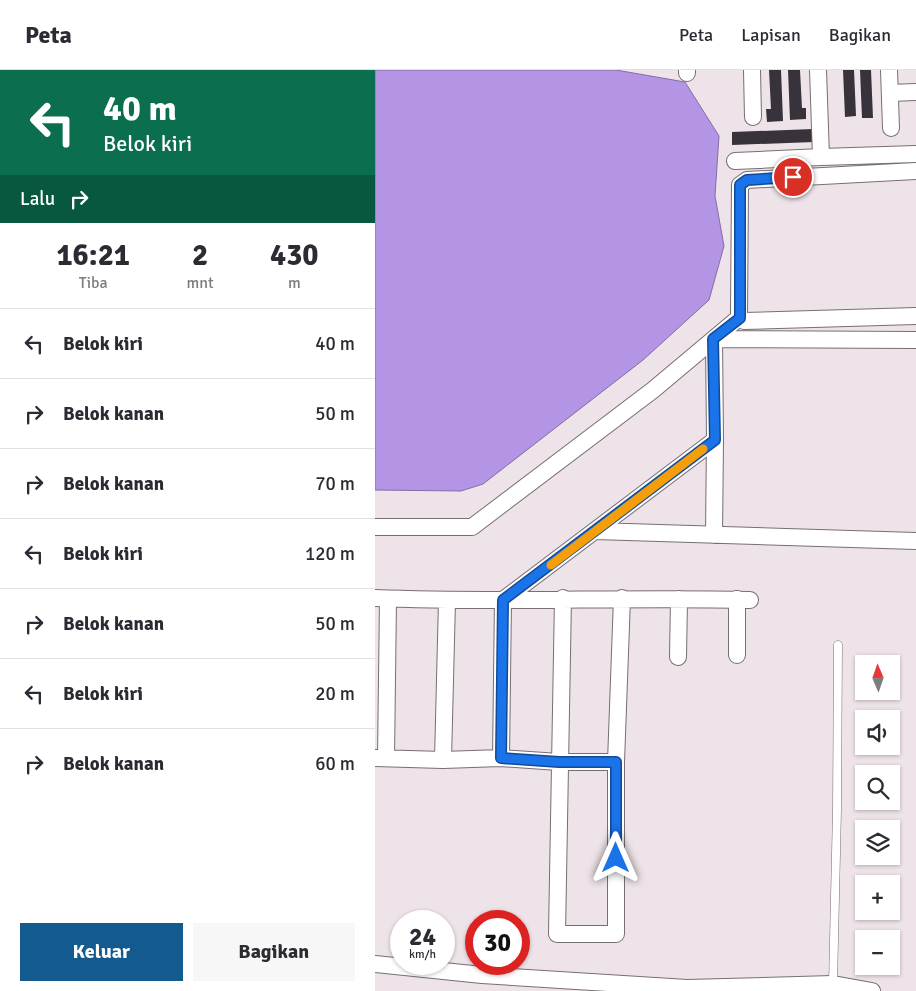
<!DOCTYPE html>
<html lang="id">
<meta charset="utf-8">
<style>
body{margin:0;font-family:Signika,sans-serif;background:#f7f7f7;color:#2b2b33;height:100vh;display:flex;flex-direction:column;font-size:19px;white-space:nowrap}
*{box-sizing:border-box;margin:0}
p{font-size:16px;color:#7c7c81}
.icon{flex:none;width:28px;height:28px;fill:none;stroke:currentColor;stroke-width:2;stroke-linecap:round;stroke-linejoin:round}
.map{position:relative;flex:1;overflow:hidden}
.sheet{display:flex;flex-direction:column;background:#fff;width:375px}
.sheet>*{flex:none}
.guide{background:#0b6e4f;color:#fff;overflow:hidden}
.needle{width:32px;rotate:358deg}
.tools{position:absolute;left:480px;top:585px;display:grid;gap:10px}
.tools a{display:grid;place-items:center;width:45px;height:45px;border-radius:0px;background:#fff;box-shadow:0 1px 4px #0004;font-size:25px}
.speed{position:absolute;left:15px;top:840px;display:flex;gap:10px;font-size:25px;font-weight:700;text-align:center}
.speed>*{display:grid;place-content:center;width:65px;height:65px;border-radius:50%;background:#fff;box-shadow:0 1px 4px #0004;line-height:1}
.speed small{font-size:12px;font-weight:400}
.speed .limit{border:8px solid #d22;background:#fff;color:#111}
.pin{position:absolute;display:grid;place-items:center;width:42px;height:42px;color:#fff;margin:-21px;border:2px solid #fff;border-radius:50%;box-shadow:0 1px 5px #0007}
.me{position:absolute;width:55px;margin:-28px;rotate:0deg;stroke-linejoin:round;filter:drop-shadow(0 0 4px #0008)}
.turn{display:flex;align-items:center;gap:18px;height:105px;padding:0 20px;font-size:22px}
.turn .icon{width:65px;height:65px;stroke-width:2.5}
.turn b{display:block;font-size:35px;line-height:42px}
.then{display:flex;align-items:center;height:48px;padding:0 20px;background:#0003;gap:10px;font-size:19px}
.eta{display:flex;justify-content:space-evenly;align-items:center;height:85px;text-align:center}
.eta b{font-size:30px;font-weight:800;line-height:35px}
.cta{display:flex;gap:10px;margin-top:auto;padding:10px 20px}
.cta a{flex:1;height:58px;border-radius:0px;background:#135b8f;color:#fff;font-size:20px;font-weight:800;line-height:58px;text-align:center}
.cta a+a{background:#f7f7f7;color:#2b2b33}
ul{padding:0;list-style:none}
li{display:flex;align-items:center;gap:15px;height:70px;padding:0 20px;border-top:1px solid #e1e1e2}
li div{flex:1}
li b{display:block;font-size:19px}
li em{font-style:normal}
header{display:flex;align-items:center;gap:30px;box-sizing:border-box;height:70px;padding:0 25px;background:#fff;border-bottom:1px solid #e1e1e2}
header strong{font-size:24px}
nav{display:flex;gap:28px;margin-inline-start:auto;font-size:18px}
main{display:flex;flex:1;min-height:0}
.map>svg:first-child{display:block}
</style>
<header>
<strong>Peta</strong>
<nav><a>Peta</a><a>Lapisan</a><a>Bagikan</a></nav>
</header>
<main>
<section class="sheet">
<div class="guide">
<div class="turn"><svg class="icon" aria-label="left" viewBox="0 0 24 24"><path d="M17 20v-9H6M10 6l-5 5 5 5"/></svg><div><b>40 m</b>Belok kiri</div></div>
<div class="then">Lalu<svg class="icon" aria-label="right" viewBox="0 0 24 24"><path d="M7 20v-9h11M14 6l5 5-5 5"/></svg></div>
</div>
<div class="eta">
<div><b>16:21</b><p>Tiba</p></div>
<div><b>2</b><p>mnt</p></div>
<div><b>430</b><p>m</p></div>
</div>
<ul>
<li><svg class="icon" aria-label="left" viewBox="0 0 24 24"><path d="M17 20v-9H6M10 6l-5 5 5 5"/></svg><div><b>Belok kiri</b></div><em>40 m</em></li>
<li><svg class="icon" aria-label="right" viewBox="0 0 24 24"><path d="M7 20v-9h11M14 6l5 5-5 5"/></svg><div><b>Belok kanan</b></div><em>50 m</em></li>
<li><svg class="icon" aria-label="right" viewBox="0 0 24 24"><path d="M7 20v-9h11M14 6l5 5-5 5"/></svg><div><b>Belok kanan</b></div><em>70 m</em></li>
<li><svg class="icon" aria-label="left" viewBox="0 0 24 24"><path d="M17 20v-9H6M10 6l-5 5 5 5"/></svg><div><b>Belok kiri</b></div><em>120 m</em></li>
<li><svg class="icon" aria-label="right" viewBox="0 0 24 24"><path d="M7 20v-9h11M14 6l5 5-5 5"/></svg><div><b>Belok kanan</b></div><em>50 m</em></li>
<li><svg class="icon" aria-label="left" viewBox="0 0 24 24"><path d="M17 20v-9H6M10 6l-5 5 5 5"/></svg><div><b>Belok kiri</b></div><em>20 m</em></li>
<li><svg class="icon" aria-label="right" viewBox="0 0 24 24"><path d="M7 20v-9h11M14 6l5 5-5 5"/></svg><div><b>Belok kanan</b></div><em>60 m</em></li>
</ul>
<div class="cta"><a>Keluar</a><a>Bagikan</a></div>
</section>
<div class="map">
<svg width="541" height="921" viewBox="0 0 541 921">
<rect width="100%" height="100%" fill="#ede3e9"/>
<path fill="#b494e4" stroke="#846da5" d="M 0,0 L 241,0 L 310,12 L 344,66 L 340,126 L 349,176 L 334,230 L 268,290 L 108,414 L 86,421 L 0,420 Z"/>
<path fill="#38333a" d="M 394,0 L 406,0 L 408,51 L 392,52 L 391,39 L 396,39 Z
M 413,0 L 425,0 L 427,38 L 431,38 L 431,49 L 415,50 Z
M 468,0 L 479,0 L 481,46 L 470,47 Z
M 485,0 L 496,0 L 498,48 L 487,48 Z
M 438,59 L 439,72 L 357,75 L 357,62 Z"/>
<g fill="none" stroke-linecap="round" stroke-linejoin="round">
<defs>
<path id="lane" d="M 458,914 L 462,740 L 463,575"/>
<path id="street" d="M 312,0 L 312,3
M 377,0 L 378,47
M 514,0 L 516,58
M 515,23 L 541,22
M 446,87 L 541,84
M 360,91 L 446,87 L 443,0
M 541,101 L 372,110 L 365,115 L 364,244 L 365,247 L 369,251 L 541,246
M 0,457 L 97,457 L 278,320 L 365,247
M 220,461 L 541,471
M 339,465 L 340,370
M 0,528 C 125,533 250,527 375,530
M 188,528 L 182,864 L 241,864 L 241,692
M 362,585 L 362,529
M 303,587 L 304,529
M 0,688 L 68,690 L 126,688 L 184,692 L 241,692 L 247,528
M 11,688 L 13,529
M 126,688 L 128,530 L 340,370 L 339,269 L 541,270
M 68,690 L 72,530
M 0,894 L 107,905 L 312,918 L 458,914 L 497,921"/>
</defs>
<use href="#lane" stroke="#776e74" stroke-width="9"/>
<use href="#street" stroke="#776e74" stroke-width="18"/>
<use href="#lane" stroke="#fff" stroke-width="8"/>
<use href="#street" stroke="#fff" stroke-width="16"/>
</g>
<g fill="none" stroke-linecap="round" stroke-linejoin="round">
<defs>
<path id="route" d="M 241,788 L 241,692 L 184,692 L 126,688 L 128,530 L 340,370 L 338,269 L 365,248 L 365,115 L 372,110 L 418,107"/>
</defs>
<use href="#route" stroke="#114b97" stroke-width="12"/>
<use href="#route" stroke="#1a73e8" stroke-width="9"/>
<path stroke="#f59e0b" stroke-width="9" d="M 176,495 L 328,379"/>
</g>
</svg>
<div class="tools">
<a><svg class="needle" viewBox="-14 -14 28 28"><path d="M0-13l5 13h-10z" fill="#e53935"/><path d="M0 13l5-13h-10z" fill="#7c7c81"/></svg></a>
<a><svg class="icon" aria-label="sound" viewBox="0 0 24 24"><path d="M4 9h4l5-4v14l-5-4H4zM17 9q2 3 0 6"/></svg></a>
<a><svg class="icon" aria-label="search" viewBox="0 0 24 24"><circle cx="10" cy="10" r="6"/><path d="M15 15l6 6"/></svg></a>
<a><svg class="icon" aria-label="layers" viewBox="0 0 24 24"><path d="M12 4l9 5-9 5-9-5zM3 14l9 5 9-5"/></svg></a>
<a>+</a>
<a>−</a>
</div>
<div class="speed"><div>24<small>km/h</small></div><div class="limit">30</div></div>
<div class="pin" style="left:418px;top:107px;background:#d93025"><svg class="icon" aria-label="arrive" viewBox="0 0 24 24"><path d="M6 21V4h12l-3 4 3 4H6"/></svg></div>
<svg class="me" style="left:241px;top:788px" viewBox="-20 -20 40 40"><path d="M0-17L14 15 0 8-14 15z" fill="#1a73e8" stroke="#fff" stroke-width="4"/></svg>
</div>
</main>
